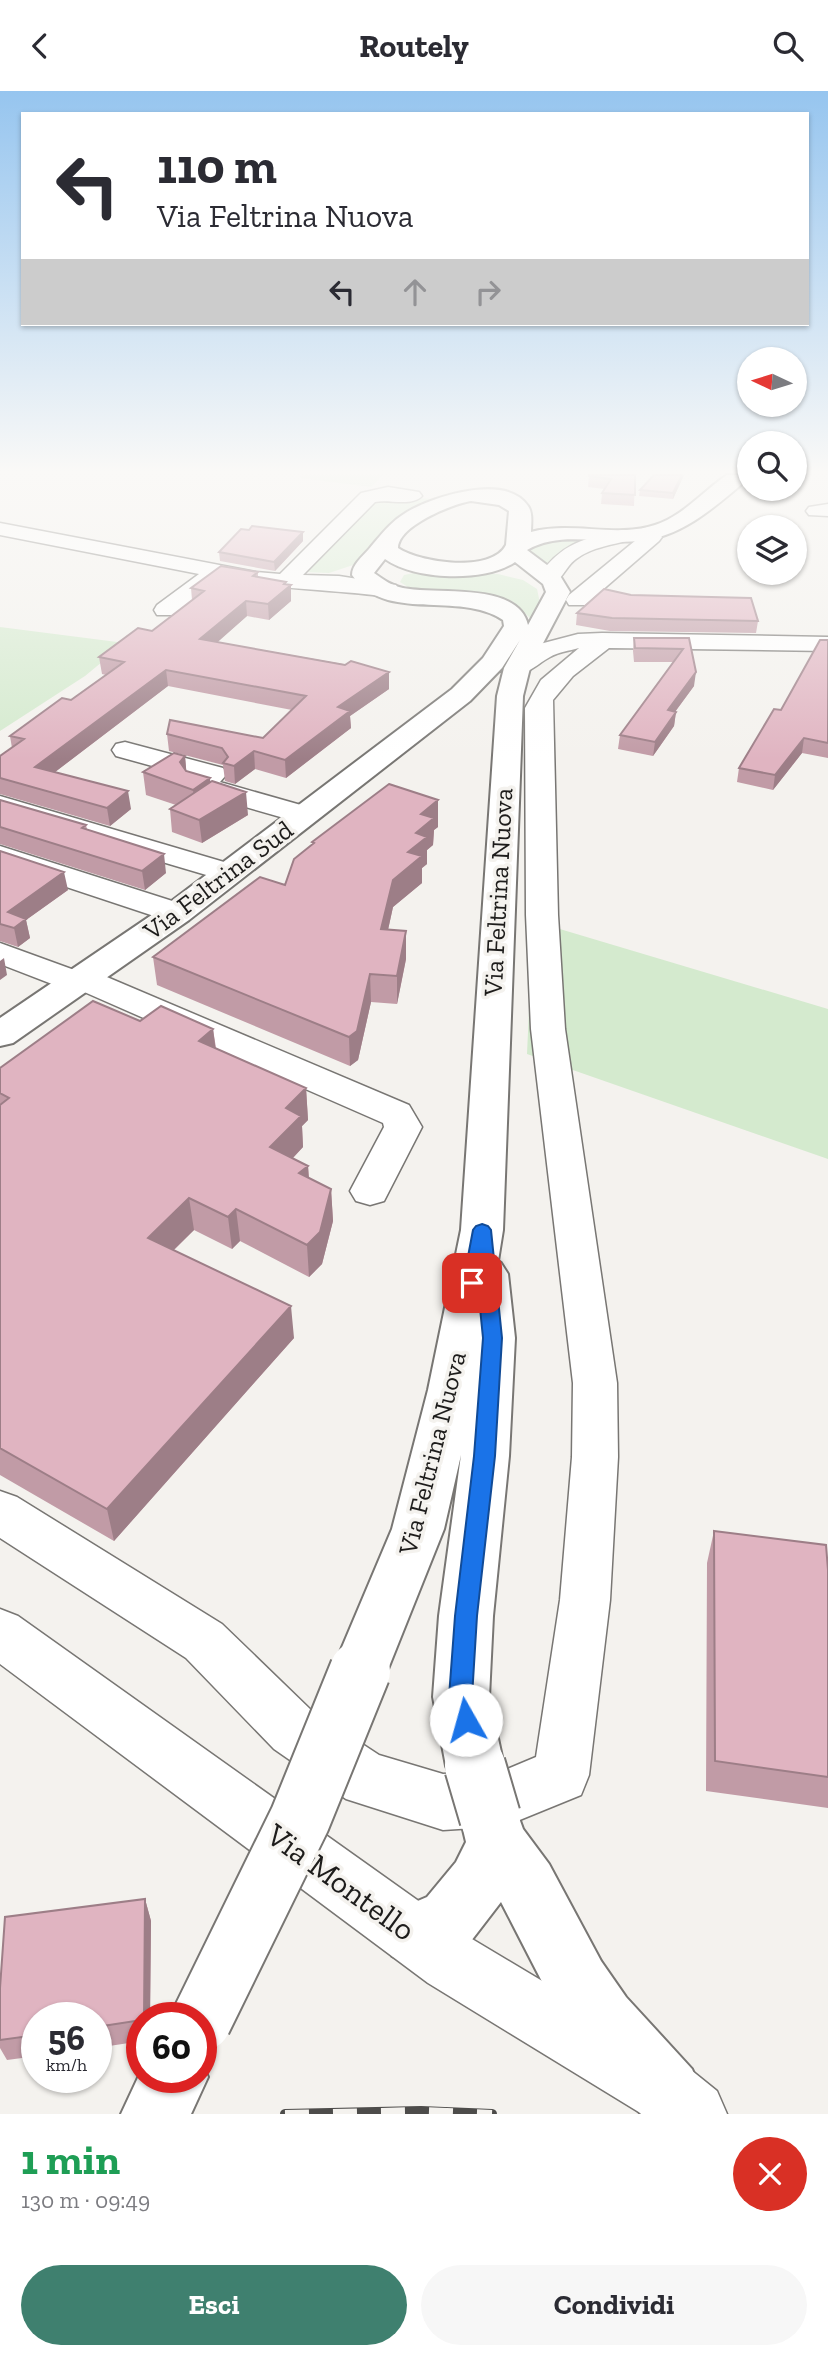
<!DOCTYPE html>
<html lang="it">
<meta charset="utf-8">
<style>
body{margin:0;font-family:"Zilla Slab",serif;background:#f7f7f7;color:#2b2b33;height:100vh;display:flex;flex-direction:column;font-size:26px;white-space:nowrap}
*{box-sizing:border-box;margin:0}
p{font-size:23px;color:#7c7c81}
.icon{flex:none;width:38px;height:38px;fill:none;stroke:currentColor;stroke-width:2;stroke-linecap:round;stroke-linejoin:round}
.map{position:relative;height:2023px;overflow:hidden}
.side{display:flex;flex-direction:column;background:#fff;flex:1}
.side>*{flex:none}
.banner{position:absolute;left:21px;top:21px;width:788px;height:214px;border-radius:0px;box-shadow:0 2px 5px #0004;background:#fff;color:#2b2b33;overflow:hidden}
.needle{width:46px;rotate:274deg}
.controls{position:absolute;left:737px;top:256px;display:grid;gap:14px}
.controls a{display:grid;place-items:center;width:70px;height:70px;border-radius:50%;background:#fff;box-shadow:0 2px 5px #0004;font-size:35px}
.speed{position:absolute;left:21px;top:1911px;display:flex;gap:14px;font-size:35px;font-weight:700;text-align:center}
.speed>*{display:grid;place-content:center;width:91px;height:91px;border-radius:50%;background:#fff;box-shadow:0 2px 5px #0004;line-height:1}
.speed small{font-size:18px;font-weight:400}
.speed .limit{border:10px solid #d22;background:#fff;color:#111}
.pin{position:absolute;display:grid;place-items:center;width:60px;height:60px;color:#fff;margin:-30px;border-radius:14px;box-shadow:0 4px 10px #0006}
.me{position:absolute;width:77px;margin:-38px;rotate:353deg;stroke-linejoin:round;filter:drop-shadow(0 0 5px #0008)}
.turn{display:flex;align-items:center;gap:24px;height:147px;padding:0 21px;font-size:32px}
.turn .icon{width:91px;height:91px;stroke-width:2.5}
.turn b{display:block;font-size:49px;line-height:60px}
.lanes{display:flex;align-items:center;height:66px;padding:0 21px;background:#0003;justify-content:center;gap:35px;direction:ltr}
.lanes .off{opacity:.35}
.round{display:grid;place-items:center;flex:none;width:74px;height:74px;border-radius:37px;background:#f7f7f7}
.head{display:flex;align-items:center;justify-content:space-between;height:119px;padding:0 21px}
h1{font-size:42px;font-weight:700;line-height:52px;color:#1e9e55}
.action{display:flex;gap:14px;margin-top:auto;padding:14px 21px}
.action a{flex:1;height:80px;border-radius:42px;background:#3f806f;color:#fff;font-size:28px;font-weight:700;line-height:80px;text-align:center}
.action a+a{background:#f7f7f7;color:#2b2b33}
header{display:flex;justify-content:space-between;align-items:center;height:91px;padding:0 21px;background:#fff;font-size:32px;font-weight:700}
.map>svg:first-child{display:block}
</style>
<header><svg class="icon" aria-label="back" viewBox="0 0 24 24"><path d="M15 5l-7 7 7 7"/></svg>Routely<svg class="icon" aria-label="search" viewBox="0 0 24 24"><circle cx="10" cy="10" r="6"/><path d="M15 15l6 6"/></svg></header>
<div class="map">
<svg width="828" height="2023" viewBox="0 0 828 2023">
<rect width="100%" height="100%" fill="#f4f2ee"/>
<path fill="#d4eace" d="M 304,384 L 383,384 L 371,396 L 301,387 Z
M 416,407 L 435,408 L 384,440 L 362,471 L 329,482 L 305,481 L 373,410 L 408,412 Z
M 549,446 L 595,449 L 550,478 L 528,460 L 530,454 Z
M 424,480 L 498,483 L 523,489 L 537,498 L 540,512 L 530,527 L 512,510 L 500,506 L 411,498 L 400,491 L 404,484 Z
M 0,536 L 125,552 L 85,585 L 0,640 Z
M 533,830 L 828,918 L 828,1068 L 527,963 Z"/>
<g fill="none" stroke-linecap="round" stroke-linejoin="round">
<defs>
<path id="minor" d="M 388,396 L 419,401 L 422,405 C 412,416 389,408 375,411 L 303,484 L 339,485 L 396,494 L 399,499 L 396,504 L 388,506 C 333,498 276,499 222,488 L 173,524 L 157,524 L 154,519 L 157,514 L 199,483 L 0,444 L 0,432 L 256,481 L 280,483 L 361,402 Z
M 828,413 L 828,425 L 809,424 L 806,420 L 809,416 Z
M 649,436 L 656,438 L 662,446 L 659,450 L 585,514 L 569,514 L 566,509 L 569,504 L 641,445 L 639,442 L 642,438 Z
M 623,439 L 630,441 L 633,445 L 630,449 C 612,454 592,456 576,468 C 562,478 563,496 541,491 L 538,486 C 562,451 584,448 623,439 Z
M 602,542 L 828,546 L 828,560 L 609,557 L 573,585 L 553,609 L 558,824 L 565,938 L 617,1292 L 618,1366 L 610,1509 L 589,1684 L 581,1704 L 505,1735 L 443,1739 L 346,1708 L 274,1658 L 186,1567 L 0,1447 L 0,1400 L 17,1406 L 222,1533 L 312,1620 L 379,1664 L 443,1683 L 505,1679 L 536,1666 L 560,1509 L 572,1366 L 573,1292 L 531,938 L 526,824 L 525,617 L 541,589 L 579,557 C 569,560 558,561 550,566 C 535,574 526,587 508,582 L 505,577 L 536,554 L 578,543 Z
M 125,651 L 223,677 L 227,683 L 220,691 L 315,718 L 319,724 L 315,730 L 305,733 L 189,700 L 185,694 L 192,686 L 116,665 L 112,659 L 116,653 Z
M 0,705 L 241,776 L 245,782 L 241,788 L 230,791 L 0,723 Z
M 0,755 L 188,815 L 193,822 L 188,829 L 177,831 L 166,829 L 0,774 Z
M 0,852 L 77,880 L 95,881 L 409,1014 L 422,1036 L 384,1110 L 370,1114 L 356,1110 L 350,1100 L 384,1036 L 383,1032 L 82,900 L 65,898 L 0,873 Z
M 0,1518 L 18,1525 L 472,1848 L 691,1979 L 717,2000 L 727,2023 L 642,2023 L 428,1892 L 0,1573 Z"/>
<path id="major" d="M 727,384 L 749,384 L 749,387 C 717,414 683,446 639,450 C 601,454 562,439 527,459 L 559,483 L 570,501 L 530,577 L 523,605 L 503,1139 L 498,1170 L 501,1172 L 508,1183 L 515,1247 L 509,1365 L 493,1525 L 489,1606 L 504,1675 L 496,1695 L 492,1697 L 511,1705 L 523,1738 L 549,1773 L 601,1870 L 626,1906 L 692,1978 L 702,2002 L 693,2023 L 641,2023 L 580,1952 L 555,1916 L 501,1811 L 471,1850 L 414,1875 L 392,1865 L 382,1843 L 392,1821 L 427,1806 L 456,1771 L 466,1751 L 460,1726 L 469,1705 L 473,1703 L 454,1695 L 446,1675 L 433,1606 L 439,1525 L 461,1364 L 444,1438 L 380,1598 L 360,1606 L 340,1598 L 332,1580 L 392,1438 L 428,1299 L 461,1139 L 497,605 L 504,577 L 520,549 L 502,577 L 470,610 L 189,829 L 13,952 L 0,955 L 0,927 L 165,815 L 452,598 L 483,567 L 504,535 L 503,529 C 459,499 385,533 352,484 C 352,474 362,466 369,458 C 381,444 390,431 407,421 C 434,405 506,382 528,415 C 533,422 531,433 531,441 C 572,430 616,447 655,434 C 683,425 703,400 727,384 ZM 471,410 L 499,414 L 509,420 L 506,454 C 492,482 420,472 398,457 C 398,435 452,413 471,410 ZM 385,468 C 414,489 485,492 515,471 L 543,493 L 546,501 L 528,534 C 518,490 436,504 403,497 C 392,495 384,489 374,482 Z
M 201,1970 L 208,1986 L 191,2023 L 121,2023 L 142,1978 L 142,1986 L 201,1986 Z"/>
</defs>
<use href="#minor" stroke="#787673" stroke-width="3"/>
<use href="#major" stroke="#787673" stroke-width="4"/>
<use href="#minor" fill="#fff" fill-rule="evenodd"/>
<use href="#major" fill="#fff" fill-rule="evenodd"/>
<defs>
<path id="rail" d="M 285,2023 L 421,2020 L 492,2023"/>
</defs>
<use href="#rail" stroke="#4d4c4a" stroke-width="10"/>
<use href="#rail" stroke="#f4f2ee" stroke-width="8" stroke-dasharray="24" stroke-linecap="butt"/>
<defs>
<path id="major-bridge" d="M 475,1675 L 490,1726
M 201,1930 L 300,1728 L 360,1580"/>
</defs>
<use href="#major-bridge" stroke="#787673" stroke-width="64" stroke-linecap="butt"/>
<use href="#major-bridge" stroke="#fff" stroke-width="60"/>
</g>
<path fill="#c19ba6" d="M 589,384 L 635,384 L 634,415 L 601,413 L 602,402 L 605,398 L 588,396 Z
M 654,384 L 684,384 L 673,408 L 639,405 L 640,399 Z
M 303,450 L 275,480 L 220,470 L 219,461 Z
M 258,481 L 258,486 L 286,491 L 286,493 L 291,494 L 291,510 L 269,529 L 247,525 L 217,551 L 389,581 L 389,598 L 350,625 L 351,637 L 286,687 L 255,678 L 235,693 L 225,690 L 223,674 L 169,660 L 167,643 L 263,647 L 292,619 L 168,595 L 55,681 L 131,718 L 110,735 L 0,703 L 0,665 L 12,657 L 10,645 L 71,609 L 106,584 L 102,583 L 99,566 L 152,540 L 192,509 L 191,497 Z
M 631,504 L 758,530 L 756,542 L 610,540 L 576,534 L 577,522 Z
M 634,547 L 689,547 L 694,595 L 675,621 L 676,621 L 674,635 L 653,665 L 618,658 L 620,644 L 673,571 L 634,571 L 633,560 Z
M 828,549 L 828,667 L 802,662 L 773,699 L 737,691 L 739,677 L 781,619 Z
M 185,665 L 186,680 L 211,691 L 248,724 L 202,752 L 172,741 L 170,718 L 176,714 L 146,704 L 143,681 Z
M 0,709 L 86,734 L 87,738 L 166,782 L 145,799 L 0,753 Z
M 438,736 L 434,739 L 433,754 L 427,759 L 427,773 L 422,777 L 422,792 L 393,816 L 388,839 L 406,868 L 397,913 L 371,911 L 358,969 L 350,975 L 157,894 L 153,866 L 285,794 L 312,754 L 312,751 Z
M 0,760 L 68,799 L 26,829 L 30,847 L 18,856 L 0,850 Z
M 140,930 L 213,938 L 216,957 L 306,997 L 308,1029 L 302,1035 L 303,1056 L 293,1067 L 308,1075 L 309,1087 L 331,1098 L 333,1130 L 322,1173 L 309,1186 L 240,1150 L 232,1158 L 194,1139 L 174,1159 L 294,1247 L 114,1450 L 0,1384 L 0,977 Z
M 714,1440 L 828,1479 L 828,1717 L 706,1700 L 707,1472 Z
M 145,1808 L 151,1830 L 150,1927 L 142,1927 L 142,1950 L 96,1957 L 96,1927 L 37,1927 L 37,1965 L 7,1969 L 0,1957 L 0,1897 Z"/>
<path fill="#9d7e87" d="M 682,384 L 684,384 L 673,408 L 673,402 Z
M 303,441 L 303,450 L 275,480 L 274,471 Z
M 286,491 L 286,498 L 291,494 L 291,510 L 269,529 L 268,513 Z
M 246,510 L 247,525 L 202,565 L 200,548 Z
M 166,579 L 168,595 L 38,694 L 35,676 Z
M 389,581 L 389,598 L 350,625 L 351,637 L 286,687 L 285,669 L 338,616 Z
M 696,581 L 694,595 L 666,633 L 668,619 Z
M 676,621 L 674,635 L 653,665 L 655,651 Z
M 804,647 L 802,662 L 773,699 L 775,684 Z
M 254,660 L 255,678 L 235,693 L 234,675 Z
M 185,665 L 187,687 L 180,671 Z
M 210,687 L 212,709 L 196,721 L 193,699 Z
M 128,700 L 131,718 L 110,735 L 107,717 Z
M 246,701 L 248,724 L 202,752 L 199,729 Z
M 438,709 L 438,736 L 434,739 L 433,754 L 427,759 L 427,773 L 422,777 L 422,792 L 393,816 L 382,866 L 381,838 L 393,789 L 408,761 L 421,723 Z
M 164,763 L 166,782 L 145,799 L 142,780 Z
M 64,781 L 68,799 L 26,829 L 30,847 L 18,856 L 14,837 L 8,821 Z
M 406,840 L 406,868 L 397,913 L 397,885 Z
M 4,867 L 7,884 L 0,889 L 0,870 Z
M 370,883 L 371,911 L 358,969 L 350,975 L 349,946 Z
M 213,938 L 217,969 L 199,950 Z
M 306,997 L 308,1029 L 302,1035 L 303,1056 L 273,1088 L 270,1056 L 286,1017 Z
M 308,1075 L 310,1106 L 299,1082 Z
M 331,1098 L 333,1130 L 322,1173 L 309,1186 L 307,1154 Z
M 189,1107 L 194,1139 L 153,1179 L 148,1147 Z
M 236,1118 L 240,1150 L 232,1158 L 228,1126 Z
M 291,1215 L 294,1247 L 114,1450 L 107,1418 Z
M 145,1808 L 151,1830 L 150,1927 L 144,1927 Z"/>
<path fill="#e0b4c1" stroke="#9d7e87" stroke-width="2" d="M 589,384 L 635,384 L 635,404 L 602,402 L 611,388 L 589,385 Z
M 654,384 L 682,384 L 673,402 L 640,399 Z
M 252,435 L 303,441 L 274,471 L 219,461 L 241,438 L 249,439 Z
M 221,475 L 258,481 L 253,485 L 286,491 L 284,493 L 291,494 L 268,513 L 246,510 L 200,548 L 345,574 L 351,570 L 389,581 L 338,616 L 350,620 L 285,669 L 254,660 L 234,675 L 223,672 L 228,666 L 222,657 L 167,643 L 170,629 L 263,647 L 306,605 L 166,579 L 35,676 L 128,700 L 107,717 L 0,687 L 0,665 L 24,648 L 10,645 L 62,607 L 71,609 L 124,571 L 99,566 L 138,537 L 152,540 L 204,500 L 191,497 Z
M 604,498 L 631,504 L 751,507 L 758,530 L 612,527 L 577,522 Z
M 634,547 L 689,547 L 696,581 L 668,619 L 676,621 L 655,651 L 620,644 L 683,558 L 635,557 Z
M 820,549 L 828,549 L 828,652 L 804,647 L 775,684 L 739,677 L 774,618 L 781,619 Z
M 174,662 L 185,665 L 180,671 L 186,680 L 210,687 L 193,699 L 143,681 Z
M 212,690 L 246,701 L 199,729 L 170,718 Z
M 389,693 L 438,709 L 421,723 L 434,727 L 416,742 L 427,746 L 408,761 L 422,765 L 393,789 L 381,838 L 406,840 L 397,885 L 370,883 L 357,940 L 349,946 L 153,866 L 260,786 L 285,794 L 294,768 L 314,752 L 312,751 Z
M 0,709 L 86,734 L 82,737 L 164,763 L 142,780 L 0,736 Z
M 0,760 L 64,781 L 8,821 L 26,828 L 14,837 L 0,833 Z
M 93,910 L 140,930 L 161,915 L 213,938 L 199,950 L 306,997 L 286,1017 L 301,1025 L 270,1056 L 308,1075 L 299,1082 L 331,1098 L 320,1141 L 307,1154 L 236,1118 L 228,1126 L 189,1107 L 148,1147 L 291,1215 L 107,1418 L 0,1357 L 0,1014 L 9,1007 L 0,1002 L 0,977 Z
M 714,1440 L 826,1454 L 828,1479 L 828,1686 L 715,1670 Z
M 145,1808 L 144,1927 L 142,1927 L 142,1929 L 96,1936 L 96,1927 L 37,1927 L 37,1944 L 0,1949 L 0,1897 L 5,1826 Z"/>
<linearGradient id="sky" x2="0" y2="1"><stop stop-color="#96c5ef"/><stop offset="0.57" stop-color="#faf9f7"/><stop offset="1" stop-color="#faf9f7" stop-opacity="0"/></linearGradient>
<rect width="828" height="668" fill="url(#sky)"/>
<path fill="#1a73e8" stroke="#114b97" stroke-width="2" d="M 482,1133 L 488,1135 L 491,1139 L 502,1247 L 495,1365 L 477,1525 L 472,1606 L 477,1629 L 474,1637 L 466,1640 L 457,1637 L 449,1606 L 455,1525 L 474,1365 L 483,1247 L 478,1197 L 466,1197 L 463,1192 L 473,1139 L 476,1135 Z"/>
<g text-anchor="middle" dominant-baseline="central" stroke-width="7" stroke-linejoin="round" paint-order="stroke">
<g font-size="26" fill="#1d1c1b" stroke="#f4f2ee">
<text transform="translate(218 789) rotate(-37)">Via Feltrina Sud</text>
<text transform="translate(498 801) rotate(-87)">Via Feltrina Nuova</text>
<text transform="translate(432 1362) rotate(-76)">Via Feltrina Nuova</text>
</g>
<g font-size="32" fill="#1d1c1b" stroke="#f4f2ee">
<text transform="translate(341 1791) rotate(36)">Via Montello</text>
</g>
</g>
</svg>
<div class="controls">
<a><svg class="needle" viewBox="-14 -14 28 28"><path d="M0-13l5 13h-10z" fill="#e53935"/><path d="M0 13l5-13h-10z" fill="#7c7c81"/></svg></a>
<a><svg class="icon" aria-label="search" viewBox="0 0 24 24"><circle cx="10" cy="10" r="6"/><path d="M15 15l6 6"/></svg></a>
<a><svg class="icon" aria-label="layers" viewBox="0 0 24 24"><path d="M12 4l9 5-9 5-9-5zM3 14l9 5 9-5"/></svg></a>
</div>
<div class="speed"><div>56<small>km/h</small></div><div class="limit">60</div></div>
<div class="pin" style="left:472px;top:1192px;background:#d93025"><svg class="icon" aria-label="arrive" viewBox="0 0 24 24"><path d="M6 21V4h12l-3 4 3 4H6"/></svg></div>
<svg class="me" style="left:466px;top:1629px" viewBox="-20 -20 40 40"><circle r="19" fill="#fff"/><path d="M0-13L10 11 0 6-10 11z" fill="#1a73e8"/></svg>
<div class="banner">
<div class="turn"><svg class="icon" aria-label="left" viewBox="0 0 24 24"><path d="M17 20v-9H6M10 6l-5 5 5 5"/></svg><div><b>110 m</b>Via Feltrina Nuova</div></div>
<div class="lanes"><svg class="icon" aria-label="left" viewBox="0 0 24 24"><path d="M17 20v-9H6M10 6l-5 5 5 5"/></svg><svg class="icon off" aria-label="ahead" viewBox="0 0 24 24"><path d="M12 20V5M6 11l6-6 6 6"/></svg><svg class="icon off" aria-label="right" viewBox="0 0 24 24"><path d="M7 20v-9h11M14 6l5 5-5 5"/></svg></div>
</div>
</div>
<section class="side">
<div class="head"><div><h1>1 min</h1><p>130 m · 09:49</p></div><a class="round" style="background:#d93025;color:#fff"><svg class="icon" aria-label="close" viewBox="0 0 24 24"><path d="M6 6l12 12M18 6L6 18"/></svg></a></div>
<div class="action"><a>Esci</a><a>Condividi</a></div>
</section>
